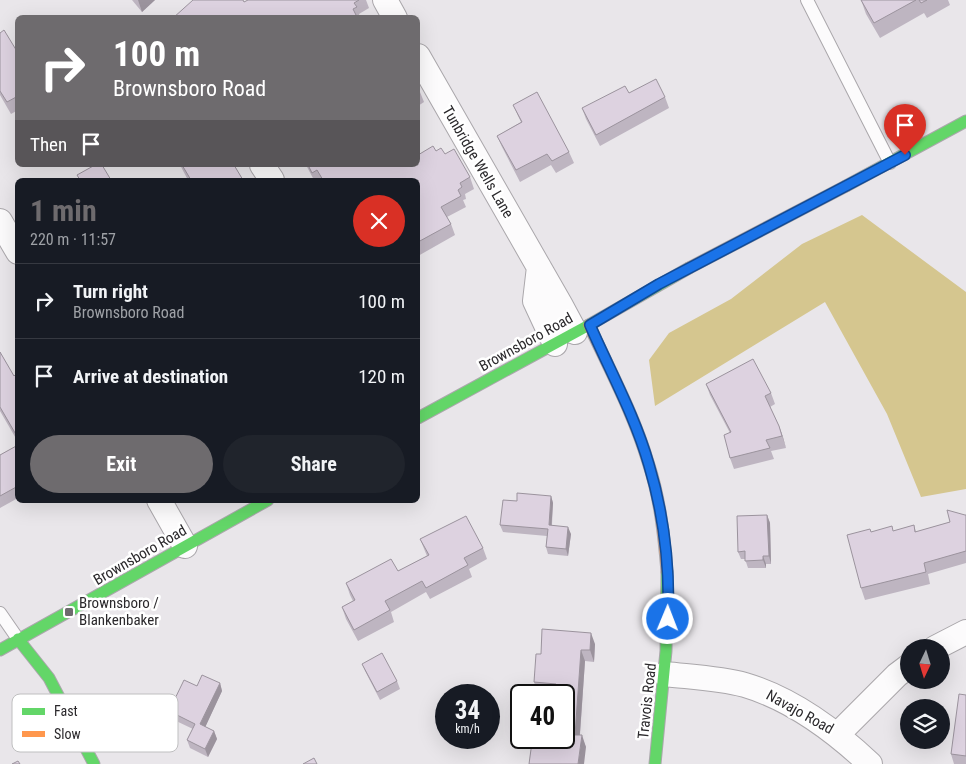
<!DOCTYPE html>
<meta charset="utf-8">
<style>
body{margin:0;font-family:"Roboto Condensed",sans-serif;background:#20242c;color:#f1f3f6;height:100vh;display:flex;flex-direction:column;font-size:19px;white-space:nowrap}
*{box-sizing:border-box;margin:0}
p{font-size:16px;color:#9ea1a6}
.icon{flex:none;width:28px;height:28px;fill:none;stroke:currentColor;stroke-width:2;stroke-linecap:round;stroke-linejoin:round}
.map{position:relative;flex:1;overflow:hidden}
.side{position:absolute;left:15px;top:178px;width:405px;height:325px;display:flex;flex-direction:column;background:#171b24;border-radius:8px;box-shadow:0 5px 20px #0002}
.side>*{flex:none}
.hud{position:absolute;left:15px;top:15px;width:405px;height:152px;border-radius:8px;box-shadow:0 5px 20px #0002;background:#6e6b6e;color:#fff;overflow:hidden}
.needle{width:32px;rotate:184deg}
.buttons{position:absolute;left:900px;top:639px;display:grid;gap:10px}
.buttons a{display:grid;place-items:center;width:50px;height:50px;border-radius:50%;background:#171b24;box-shadow:0 5px 20px #0002;font-size:25px}
.speed{position:absolute;left:435px;top:684px;display:flex;gap:10px;font-size:25px;font-weight:700;text-align:center}
.speed>*{display:grid;place-content:center;width:65px;height:65px;border-radius:50%;background:#171b24;box-shadow:0 5px 20px #0002;line-height:1}
.speed small{font-size:12px;font-weight:400}
.speed .limit{border:2px solid #111;border-radius:8px;background:#fff;color:#111}
.pin{position:absolute;display:grid;place-items:center;width:42px;height:42px;color:#fff;margin:-51px -21px;border-radius:50% 50% 50% 0;rotate:-45deg;box-shadow:0 0 5px #0007}
.pin .icon{rotate:45deg}
.me{position:absolute;width:55px;margin:-28px;rotate:1deg;stroke-linejoin:round;filter:drop-shadow(0 0 4px #0008)}
.turn{display:flex;align-items:center;gap:18px;height:105px;padding:0 15px;font-size:22px}
.turn .icon{width:65px;height:65px;stroke-width:2.5}
.turn b{display:block;font-size:35px;line-height:42px}
.then{display:flex;align-items:center;height:48px;padding:0 15px;background:#0003;gap:10px;font-size:19px}
.round{display:grid;place-items:center;flex:none;width:52px;height:52px;border-radius:26px;background:#20242c}
.summary{display:flex;align-items:center;justify-content:space-between;height:85px;padding:0 15px}
h1{font-size:30px;font-weight:700;line-height:38px;color:#6e6b6e}
.button{display:flex;gap:10px;margin-top:auto;padding:10px 15px}
.button a{flex:1;height:58px;border-radius:30px;background:#6e6b6e;color:#fff;font-size:20px;font-weight:700;line-height:58px;text-align:center}
.button a+a{background:#20242c;color:#f1f3f6}
ul{padding:0;list-style:none}
li{display:flex;align-items:center;gap:15px;height:75px;padding:0 15px;border-top:1px solid #363941}
li div{flex:1}
li b{display:block;font-size:19px}
li em{font-style:normal}
.map>svg:first-child{display:block}
</style>
<div class="map">
<svg width="966" height="764" viewBox="0 0 966 764">
<rect width="100%" height="100%" fill="#e9e6ea"/>
<path fill="#d5c68f" d="M 862,215 L 966,292 L 966,489 L 921,497 L 887,414 L 825,302 L 655,406 L 649,360 L 669,333 L 731,299 L 802,244 Z"/>
<g fill="none" stroke-linecap="round" stroke-linejoin="round">
<defs>
<path id="lane" d="M 807,0 L 890,163
M 0,613 L 18,639"/>
<path id="street" d="M 385,0 L 395,18
M 418,56 L 560,304 L 575,332
M 262,165 L 272,180
M 0,221 L 18,252
M 539,267 L 535,301 L 555,344
M 159,500 L 185,546
M 935,648 L 966,632
M 665,674 C 692,677 720,678 745,685 C 792,699 835,731 870,764
M 837,735 L 897,675 L 909,666"/>
<path id="fast" d="M 846,186 L 966,121
M 418,418 L 589,325 L 689,268
M 18,639 L 49,678 L 94,764
M 0,650 L 268,500
M 655,764 L 666,651 L 667,572"/>
<path id="slow" d="M 689,268 L 846,186
M 589,325 C 610,370 634,415 648,462 C 660,498 664,535 667,572"/>
</defs>
<use href="#lane" stroke="#aaa7ab" stroke-width="14"/>
<use href="#street" stroke="#aaa7ab" stroke-width="26"/>
<use href="#fast" stroke="#aaa7ab" stroke-width="13"/>
<use href="#slow" stroke="#aaa7ab" stroke-width="13"/>
<use href="#lane" stroke="#fcfbfc" stroke-width="12"/>
<use href="#street" stroke="#fcfbfc" stroke-width="24"/>
<use href="#fast" stroke="#63d668" stroke-width="11"/>
<use href="#slow" stroke="#ff974d" stroke-width="11"/>
</g>
<path fill="#beb5c1" d="M 132,0 L 155,0 L 142,12 Z
M 248,0 L 366,0 L 369,8 L 359,14 L 360,18 L 173,18 L 244,2 Z
M 861,0 L 948,0 L 950,5 L 927,18 L 924,13 L 880,38 L 866,14 Z
M 0,33 L 18,53 L 18,110 L 11,114 L 0,95 Z
M 418,87 L 424,102 L 418,106 Z
M 665,97 L 669,108 L 600,146 L 586,119 L 582,108 Z
M 513,105 L 569,152 L 574,163 L 556,173 L 551,165 L 520,182 L 502,147 L 497,136 L 521,122 L 518,116 Z
M 436,151 L 445,154 L 470,177 L 474,189 L 465,194 L 466,199 L 463,200 L 466,207 L 447,217 L 451,224 L 455,235 L 418,256 L 418,180 L 314,180 L 306,165 L 418,165 Z
M 180,165 L 234,165 L 243,180 L 188,180 Z
M 0,352 L 14,376 L 18,376 L 18,442 L 0,411 Z
M 706,384 L 771,393 L 775,404 L 770,407 L 779,426 L 786,448 L 771,451 L 774,459 L 734,469 L 730,458 L 730,433 L 710,395 Z
M 18,445 L 18,498 L 0,508 L 0,455 Z
M 551,496 L 553,503 L 552,525 L 571,534 L 568,556 L 548,554 L 546,547 L 547,536 L 503,532 L 500,525 L 517,501 Z
M 767,515 L 770,523 L 771,564 L 766,564 L 766,568 L 748,568 L 745,559 L 741,559 L 738,552 Z
M 966,515 L 966,563 L 928,574 L 930,584 L 865,600 L 861,588 L 871,532 L 894,531 L 914,525 L 916,532 L 950,522 Z
M 420,539 L 483,548 L 487,559 L 469,569 L 472,577 L 430,599 L 426,592 L 391,612 L 394,622 L 358,641 L 346,619 L 342,607 L 353,601 L 350,595 L 346,583 L 398,571 L 427,556 Z
M 595,644 L 594,662 L 585,661 L 580,735 L 586,747 L 540,743 L 564,738 L 555,695 L 538,694 L 534,682 L 541,654 Z
M 362,664 L 397,681 L 400,689 L 380,700 L 365,671 Z
M 220,683 L 222,691 L 205,727 L 214,731 L 217,739 L 208,757 L 190,748 L 187,740 L 193,729 L 172,719 L 169,711 L 197,686 Z
M 966,695 L 966,764 L 954,764 L 951,754 Z"/>
<path fill="#9b939d" d="M 138,0 L 155,0 L 142,12 Z
M 779,426 L 783,437 L 786,448 L 782,436 Z
M 551,496 L 553,503 L 551,532 L 549,525 Z
M 767,515 L 770,523 L 771,564 L 769,556 Z
M 568,527 L 571,534 L 568,556 L 566,549 Z
M 763,556 L 766,564 L 766,568 L 763,560 Z
M 591,633 L 595,644 L 594,662 L 590,650 Z
M 581,650 L 585,661 L 579,746 L 575,735 Z
M 220,683 L 222,691 L 203,732 L 200,724 Z
M 214,731 L 217,739 L 208,757 L 205,749 Z
M 582,735 L 586,747 L 584,764 L 578,764 Z"/>
<path fill="#ddd2e0" stroke="#9b939d" d="M 193,0 L 243,0 L 244,2 L 248,0 L 359,0 L 354,3 L 357,7 L 353,9 L 356,15 L 352,18 L 173,18 Z
M 861,0 L 916,0 L 874,23 Z
M 919,0 L 927,0 L 921,3 Z
M 4,30 L 18,53 L 18,96 L 7,102 L 0,91 L 0,33 Z
M 656,79 L 665,97 L 596,135 L 582,108 L 625,86 L 629,93 Z
M 537,92 L 569,152 L 552,161 L 547,154 L 516,170 L 497,136 L 522,122 L 513,105 Z
M 433,146 L 436,151 L 441,148 L 445,154 L 454,149 L 470,177 L 460,183 L 462,187 L 458,190 L 461,196 L 441,207 L 451,224 L 418,242 L 418,180 L 323,180 L 317,170 L 312,173 L 308,165 L 418,165 L 418,155 Z
M 95,165 L 102,165 L 111,180 L 80,180 L 77,175 Z
M 182,165 L 234,165 L 243,180 L 191,180 Z
M 0,352 L 14,376 L 16,374 L 18,376 L 18,438 L 0,407 Z
M 753,359 L 771,393 L 765,396 L 779,426 L 782,436 L 766,440 L 770,448 L 730,458 L 724,435 L 731,432 L 706,384 Z
M 18,445 L 18,486 L 0,496 L 0,455 Z
M 517,493 L 551,496 L 549,525 L 568,527 L 566,549 L 546,547 L 548,529 L 500,525 L 503,500 L 517,501 Z
M 947,510 L 965,515 L 966,515 L 966,551 L 924,563 L 926,572 L 861,588 L 847,535 L 870,529 L 871,532 L 892,526 L 893,531 L 914,525 L 915,532 L 950,522 Z
M 767,515 L 769,556 L 763,556 L 763,560 L 745,561 L 745,551 L 738,552 L 737,516 Z
M 466,516 L 483,548 L 464,558 L 468,565 L 426,588 L 422,581 L 385,601 L 390,610 L 354,630 L 342,607 L 355,600 L 346,583 L 391,559 L 398,571 L 429,555 L 420,539 Z
M 542,629 L 591,633 L 590,650 L 581,650 L 575,735 L 582,735 L 578,764 L 529,764 L 532,742 L 540,743 L 541,738 L 564,738 L 564,695 L 555,695 L 556,684 L 534,682 L 536,654 L 541,654 Z
M 382,653 L 397,681 L 377,692 L 362,664 Z
M 202,675 L 220,683 L 200,724 L 214,731 L 205,749 L 187,740 L 195,724 L 169,711 L 184,680 L 197,686 Z
M 959,694 L 966,695 L 966,756 L 951,754 Z
M 314,758 L 317,764 L 303,764 Z
M 18,761 L 20,764 L 12,764 Z"/>
<g fill="none" stroke-linecap="round" stroke-linejoin="round">
<defs>
<path id="route" d="M 668,619 C 670,567 664,515 649,465 C 635,416 610,371 590,325 L 659,284 L 905,155"/>
</defs>
<use href="#route" stroke="#114b97" stroke-width="12"/>
<use href="#route" stroke="#1a73e8" stroke-width="9"/>
</g>
<rect fill="#6e6b6e" stroke="#fff" stroke-width="2" x="64" y="607" width="10" height="10" rx="2.5"/>
<g text-anchor="middle" dominant-baseline="central" stroke-width="5" stroke-linejoin="round" paint-order="stroke">
<g font-size="15" fill="#2b292c" stroke="#fff">
<text transform="translate(478 162) rotate(60)">Tunbridge Wells Lane</text>
<text transform="translate(526 342) rotate(-29)">Brownsboro Road</text>
<text transform="translate(140 555) rotate(-30)">Brownsboro Road</text>
<text transform="translate(647 701) rotate(-84)">Travois Road</text>
<text transform="translate(800 712) rotate(29)">Navajo Road</text>
</g>
<g font-size="15" fill="#2b292c" stroke="#fff" text-anchor="start">
<text x="79" y="603">Brownsboro /<tspan x="79" dy="17">Blankenbaker</tspan></text>
</g>
</g>
<rect x="12" y="694" width="166" height="58" rx="8" fill="#fff" stroke="#bfbfc0" stroke-width="1"/>
<rect x="22" y="708" width="23" height="7" fill="#63d668"/>
<rect x="22" y="731" width="23" height="6" fill="#ff974d"/>
<g font-size="14" fill="#2b292c">
<text x="54" y="716">Fast</text>
<text x="54" y="739">Slow</text>
</g>
</svg>
<div class="buttons">
<a><svg class="needle" viewBox="-14 -14 28 28"><path d="M0-13l5 13h-10z" fill="#e53935"/><path d="M0 13l5-13h-10z" fill="#9ea1a6"/></svg></a>
<a><svg class="icon" aria-label="layers" viewBox="0 0 24 24"><path d="M12 4l9 5-9 5-9-5zM3 14l9 5 9-5"/></svg></a>
</div>
<div class="speed"><div>34<small>km/h</small></div><div class="limit">40</div></div>
<div class="pin" style="left:905px;top:155px;background:#d93025"><svg class="icon" aria-label="arrive" viewBox="0 0 24 24"><path d="M6 21V4h12l-3 4 3 4H6"/></svg></div>
<svg class="me" style="left:668px;top:619px" viewBox="-20 -20 40 40"><circle r="17" fill="#1a73e8" stroke="#fff" stroke-width="3"/><path d="M0-11L8 9 0 5-8 9z" fill="#fff"/></svg>
<div class="hud">
<div class="turn"><svg class="icon" aria-label="right" viewBox="0 0 24 24"><path d="M7 20v-9h11M14 6l5 5-5 5"/></svg><div><b>100 m</b>Brownsboro Road</div></div>
<div class="then">Then<svg class="icon" aria-label="arrive" viewBox="0 0 24 24"><path d="M6 21V4h12l-3 4 3 4H6"/></svg></div>
</div>
<section class="side">
<div class="summary"><div><h1>1 min</h1><p>220 m · 11:57</p></div><a class="round" style="background:#d93025;color:#fff"><svg class="icon" aria-label="close" viewBox="0 0 24 24"><path d="M6 6l12 12M18 6L6 18"/></svg></a></div>
<ul>
<li><svg class="icon" aria-label="right" viewBox="0 0 24 24"><path d="M7 20v-9h11M14 6l5 5-5 5"/></svg><div><b>Turn right</b><p>Brownsboro Road</p></div><em>100 m</em></li>
<li><svg class="icon" aria-label="arrive" viewBox="0 0 24 24"><path d="M6 21V4h12l-3 4 3 4H6"/></svg><div><b>Arrive at destination</b></div><em>120 m</em></li>
</ul>
<div class="button"><a>Exit</a><a>Share</a></div>
</section>
</div>
